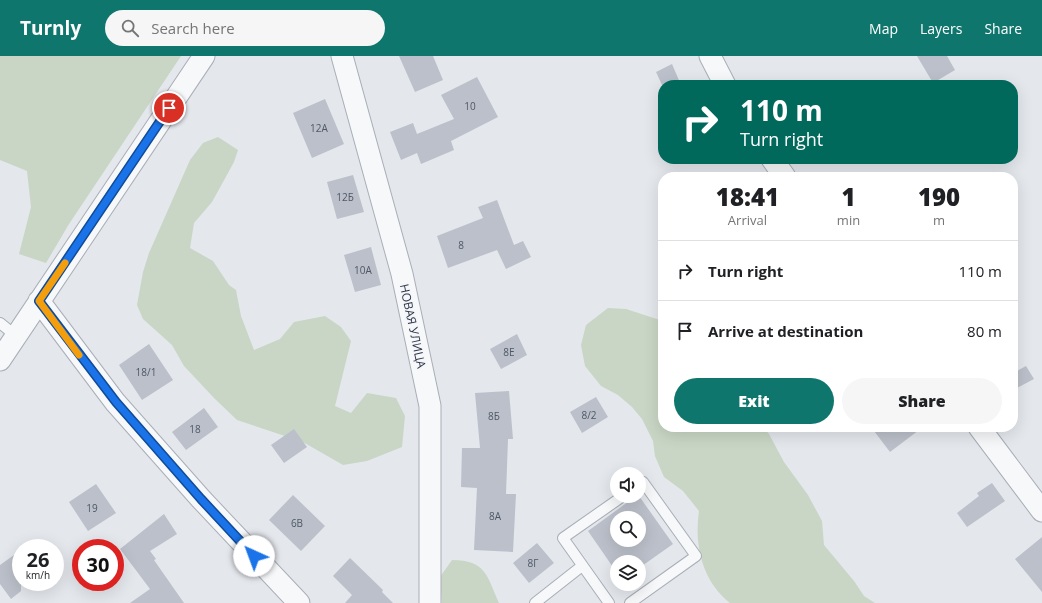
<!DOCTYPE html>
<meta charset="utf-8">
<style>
body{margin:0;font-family:"Open Sans",sans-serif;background:#f6f6f6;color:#202124;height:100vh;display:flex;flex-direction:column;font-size:15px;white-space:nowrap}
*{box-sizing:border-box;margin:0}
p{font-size:13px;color:#757577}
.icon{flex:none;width:22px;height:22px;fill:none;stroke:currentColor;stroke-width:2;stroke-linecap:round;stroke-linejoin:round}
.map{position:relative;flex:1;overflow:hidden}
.drawer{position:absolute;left:658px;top:116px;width:360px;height:260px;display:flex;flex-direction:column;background:#fff;border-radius:16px;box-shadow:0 4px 16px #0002}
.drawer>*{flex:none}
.guide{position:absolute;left:658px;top:24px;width:360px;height:84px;border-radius:16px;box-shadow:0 4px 16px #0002;background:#00695c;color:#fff;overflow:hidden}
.fabs{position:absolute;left:610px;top:411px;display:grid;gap:8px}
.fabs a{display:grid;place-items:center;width:36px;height:36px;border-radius:50%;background:#fff;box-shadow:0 4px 16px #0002;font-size:20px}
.speed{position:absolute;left:12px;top:483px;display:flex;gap:8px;font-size:20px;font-weight:700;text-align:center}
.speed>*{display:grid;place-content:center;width:52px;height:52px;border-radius:50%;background:#fff;box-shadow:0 4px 16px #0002;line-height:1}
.speed small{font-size:10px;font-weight:400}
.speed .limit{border:6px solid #d22;background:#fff;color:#111}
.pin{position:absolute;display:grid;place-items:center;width:34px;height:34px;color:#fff;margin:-17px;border:2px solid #fff;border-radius:50%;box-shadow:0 1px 4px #0007}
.me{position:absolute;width:44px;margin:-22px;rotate:317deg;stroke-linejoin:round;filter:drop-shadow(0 0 3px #0008)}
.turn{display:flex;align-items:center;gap:14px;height:84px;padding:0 16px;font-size:18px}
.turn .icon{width:52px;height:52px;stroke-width:2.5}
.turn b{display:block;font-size:28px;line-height:34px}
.eta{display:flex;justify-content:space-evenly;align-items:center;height:68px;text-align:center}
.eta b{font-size:24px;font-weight:800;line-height:28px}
.primary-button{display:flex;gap:8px;margin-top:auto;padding:8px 16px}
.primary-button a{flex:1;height:46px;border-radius:24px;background:#0f766e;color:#fff;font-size:16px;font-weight:800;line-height:46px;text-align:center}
.primary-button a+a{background:#f6f6f6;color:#202124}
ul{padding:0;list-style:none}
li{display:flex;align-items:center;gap:12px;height:60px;padding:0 16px;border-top:1px solid #e0e0e0}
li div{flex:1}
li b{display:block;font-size:15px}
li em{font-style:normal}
header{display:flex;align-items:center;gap:24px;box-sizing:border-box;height:56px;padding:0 20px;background:#0f766e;color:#fff}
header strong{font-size:19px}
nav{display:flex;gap:22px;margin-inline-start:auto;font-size:14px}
.search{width:280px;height:36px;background:#f6f6f6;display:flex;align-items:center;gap:10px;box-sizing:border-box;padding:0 14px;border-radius:22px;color:#757577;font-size:15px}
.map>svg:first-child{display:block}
</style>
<header>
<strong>Turnly</strong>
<div class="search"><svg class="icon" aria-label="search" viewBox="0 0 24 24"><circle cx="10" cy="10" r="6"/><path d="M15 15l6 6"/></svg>Search here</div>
<nav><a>Map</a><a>Layers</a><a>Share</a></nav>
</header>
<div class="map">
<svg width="1042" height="547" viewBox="0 0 1042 547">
<rect width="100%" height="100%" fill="#e4e7ec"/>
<path fill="#c9d6c5" d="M 0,0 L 181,0 L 69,168 L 46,207 L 19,198 L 31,151 L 27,115 L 0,104 Z
M 218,81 L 238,94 L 234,106 L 212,146 L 194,167 L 190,192 L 213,205 L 229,229 L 236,234 L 241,260 L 254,294 L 280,283 L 294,266 L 325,260 L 341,271 L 351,285 L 335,350 L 351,357 L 367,337 L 396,342 L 405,360 L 402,391 L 367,405 L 343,409 L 303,386 L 237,364 L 214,342 L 184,310 L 172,289 L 143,263 L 137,249 L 143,216 L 149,197 L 190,104 L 203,87 Z
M 608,252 L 626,253 L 663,265 L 663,371 L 763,371 L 769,378 L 784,406 L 808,439 L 822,465 L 824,489 L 854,525 L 864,540 L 875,547 L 730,547 C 702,525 694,489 699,455 L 683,435 L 664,421 L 655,400 L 653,385 L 642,363 L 632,351 L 618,339 L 601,330 L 585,310 L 581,289 L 586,269 Z
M 452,504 C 486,504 487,520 499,547 L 442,547 L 440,521 Z"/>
<path fill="#bbc0ca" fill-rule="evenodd" d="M 399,0 L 433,0 L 443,24 L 415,36 Z
M 917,0 L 947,0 L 955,14 L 933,27 Z
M 672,8 L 681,29 L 662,29 L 656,16 Z
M 477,21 L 498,61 L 451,85 L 454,94 L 421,108 L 417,97 L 401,104 L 390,76 L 413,67 L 417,78 L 454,63 L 441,39 Z
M 325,43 L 344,88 L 312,102 L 293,57 Z
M 353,119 L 364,156 L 337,163 L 327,126 Z
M 497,144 L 514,189 L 523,185 L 531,201 L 506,213 L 497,194 L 448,212 L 437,180 L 483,162 L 478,151 Z
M 371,191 L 381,229 L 355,236 L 344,199 Z
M 517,278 L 527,299 L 501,313 L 490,293 Z
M 149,288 L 173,324 L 142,344 L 119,309 Z
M 1026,310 L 1034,323 L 1013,334 L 1013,317 Z
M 509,335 L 513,383 L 508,383 L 506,438 L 516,438 L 513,496 L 474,494 L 477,432 L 461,431 L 462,392 L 480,392 L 475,337 Z
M 596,341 L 608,361 L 582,377 L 570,356 Z
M 204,352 L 218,371 L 186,394 L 172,376 Z
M 871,371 L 923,371 L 890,396 Z
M 294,373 L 307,391 L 284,407 L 271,389 Z
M 992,427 L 1005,445 L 967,471 L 957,457 L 979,440 L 977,437 Z
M 96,428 L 116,457 L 88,475 L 69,446 Z
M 293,439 L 325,470 L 301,495 L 269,464 Z
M 636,440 L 639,440 L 673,488 L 639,512 L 639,506 L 617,506 L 617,517 L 588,475 ZM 617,462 L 639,462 L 639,484 L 617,484 Z
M 164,458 L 177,478 L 150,495 L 156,503 L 154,504 L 184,547 L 130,547 L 150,533 L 120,493 Z
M 1042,481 L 1042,536 L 1015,503 Z
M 537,487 L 554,507 L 529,527 L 513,507 Z
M 21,494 L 21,535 L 11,543 L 0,528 L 0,509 Z
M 350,502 L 383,534 L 382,536 L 393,547 L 345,547 L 352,539 L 333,520 Z"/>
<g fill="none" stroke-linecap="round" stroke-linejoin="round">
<defs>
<path id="lane" d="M 0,267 L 16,280
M 535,547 L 582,510
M 609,547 L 563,482 L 623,440
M 630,547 L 696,500 L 643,426 L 639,429"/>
<path id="street" d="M 342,0 L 402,218 L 430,350 L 430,547
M 710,0 L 725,29
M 772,103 L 785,121
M 39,245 L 115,346 L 201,443 L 299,547
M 0,304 L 204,0
M 979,371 L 1042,455"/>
</defs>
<use href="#lane" stroke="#a9aeb7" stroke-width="12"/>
<use href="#street" stroke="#a9aeb7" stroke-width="23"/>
<use href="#lane" stroke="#f7f8fa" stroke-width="10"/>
<use href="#street" stroke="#f7f8fa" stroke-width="21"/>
</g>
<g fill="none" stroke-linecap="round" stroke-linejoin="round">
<defs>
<path id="route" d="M 169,52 L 39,245 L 116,346 L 201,443 L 254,500"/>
</defs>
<use href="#route" stroke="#114b97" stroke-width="10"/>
<use href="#route" stroke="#1a73e8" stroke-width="7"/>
<path stroke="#f59e0b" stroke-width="7" d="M 65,207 L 39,245 L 79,299"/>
</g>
<g text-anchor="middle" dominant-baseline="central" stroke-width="3" stroke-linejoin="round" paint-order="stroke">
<g font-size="10" fill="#4f5766">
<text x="470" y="50">10</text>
<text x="319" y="72">12А</text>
<text x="345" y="141">12Б</text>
<text x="461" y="189">8</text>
<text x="363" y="214">10А</text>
<text x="509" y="296">8Е</text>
<text x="146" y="316">18/1</text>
<text x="589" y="359">8/2</text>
<text x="494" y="360">8Б</text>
<text x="195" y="373">18</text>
<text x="92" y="452">19</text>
<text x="495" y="460">8А</text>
<text x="297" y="467">6В</text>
<text x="533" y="507">8Г</text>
</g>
<g font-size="12" fill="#2b3445" stroke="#f4f6f9">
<text transform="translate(413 270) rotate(78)">НОВАЯ УЛИЦА</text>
</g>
</g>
</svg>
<div class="fabs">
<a><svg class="icon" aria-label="sound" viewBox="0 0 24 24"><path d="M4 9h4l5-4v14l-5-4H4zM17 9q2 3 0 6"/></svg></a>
<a><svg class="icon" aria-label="search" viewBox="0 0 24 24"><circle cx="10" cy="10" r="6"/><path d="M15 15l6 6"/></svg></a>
<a><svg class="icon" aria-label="layers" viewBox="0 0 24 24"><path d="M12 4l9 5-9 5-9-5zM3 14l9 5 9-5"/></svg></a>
</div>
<div class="speed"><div>26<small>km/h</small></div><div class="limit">30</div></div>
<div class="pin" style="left:169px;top:52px;background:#d93025"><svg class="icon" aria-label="arrive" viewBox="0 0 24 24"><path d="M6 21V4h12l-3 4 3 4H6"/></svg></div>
<svg class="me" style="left:254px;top:500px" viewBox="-20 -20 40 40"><circle r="19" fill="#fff"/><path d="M0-13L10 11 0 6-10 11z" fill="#1a73e8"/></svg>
<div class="guide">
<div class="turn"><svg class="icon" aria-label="right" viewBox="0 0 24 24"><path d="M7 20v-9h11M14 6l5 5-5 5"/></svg><div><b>110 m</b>Turn right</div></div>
</div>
<section class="drawer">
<div class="eta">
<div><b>18:41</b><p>Arrival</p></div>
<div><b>1</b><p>min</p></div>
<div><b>190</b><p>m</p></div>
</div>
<ul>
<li><svg class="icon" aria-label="right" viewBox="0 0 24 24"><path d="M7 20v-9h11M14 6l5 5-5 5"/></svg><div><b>Turn right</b></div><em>110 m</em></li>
<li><svg class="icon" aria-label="arrive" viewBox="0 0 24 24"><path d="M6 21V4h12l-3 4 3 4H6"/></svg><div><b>Arrive at destination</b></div><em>80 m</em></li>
</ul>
<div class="primary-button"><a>Exit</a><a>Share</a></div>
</section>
</div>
